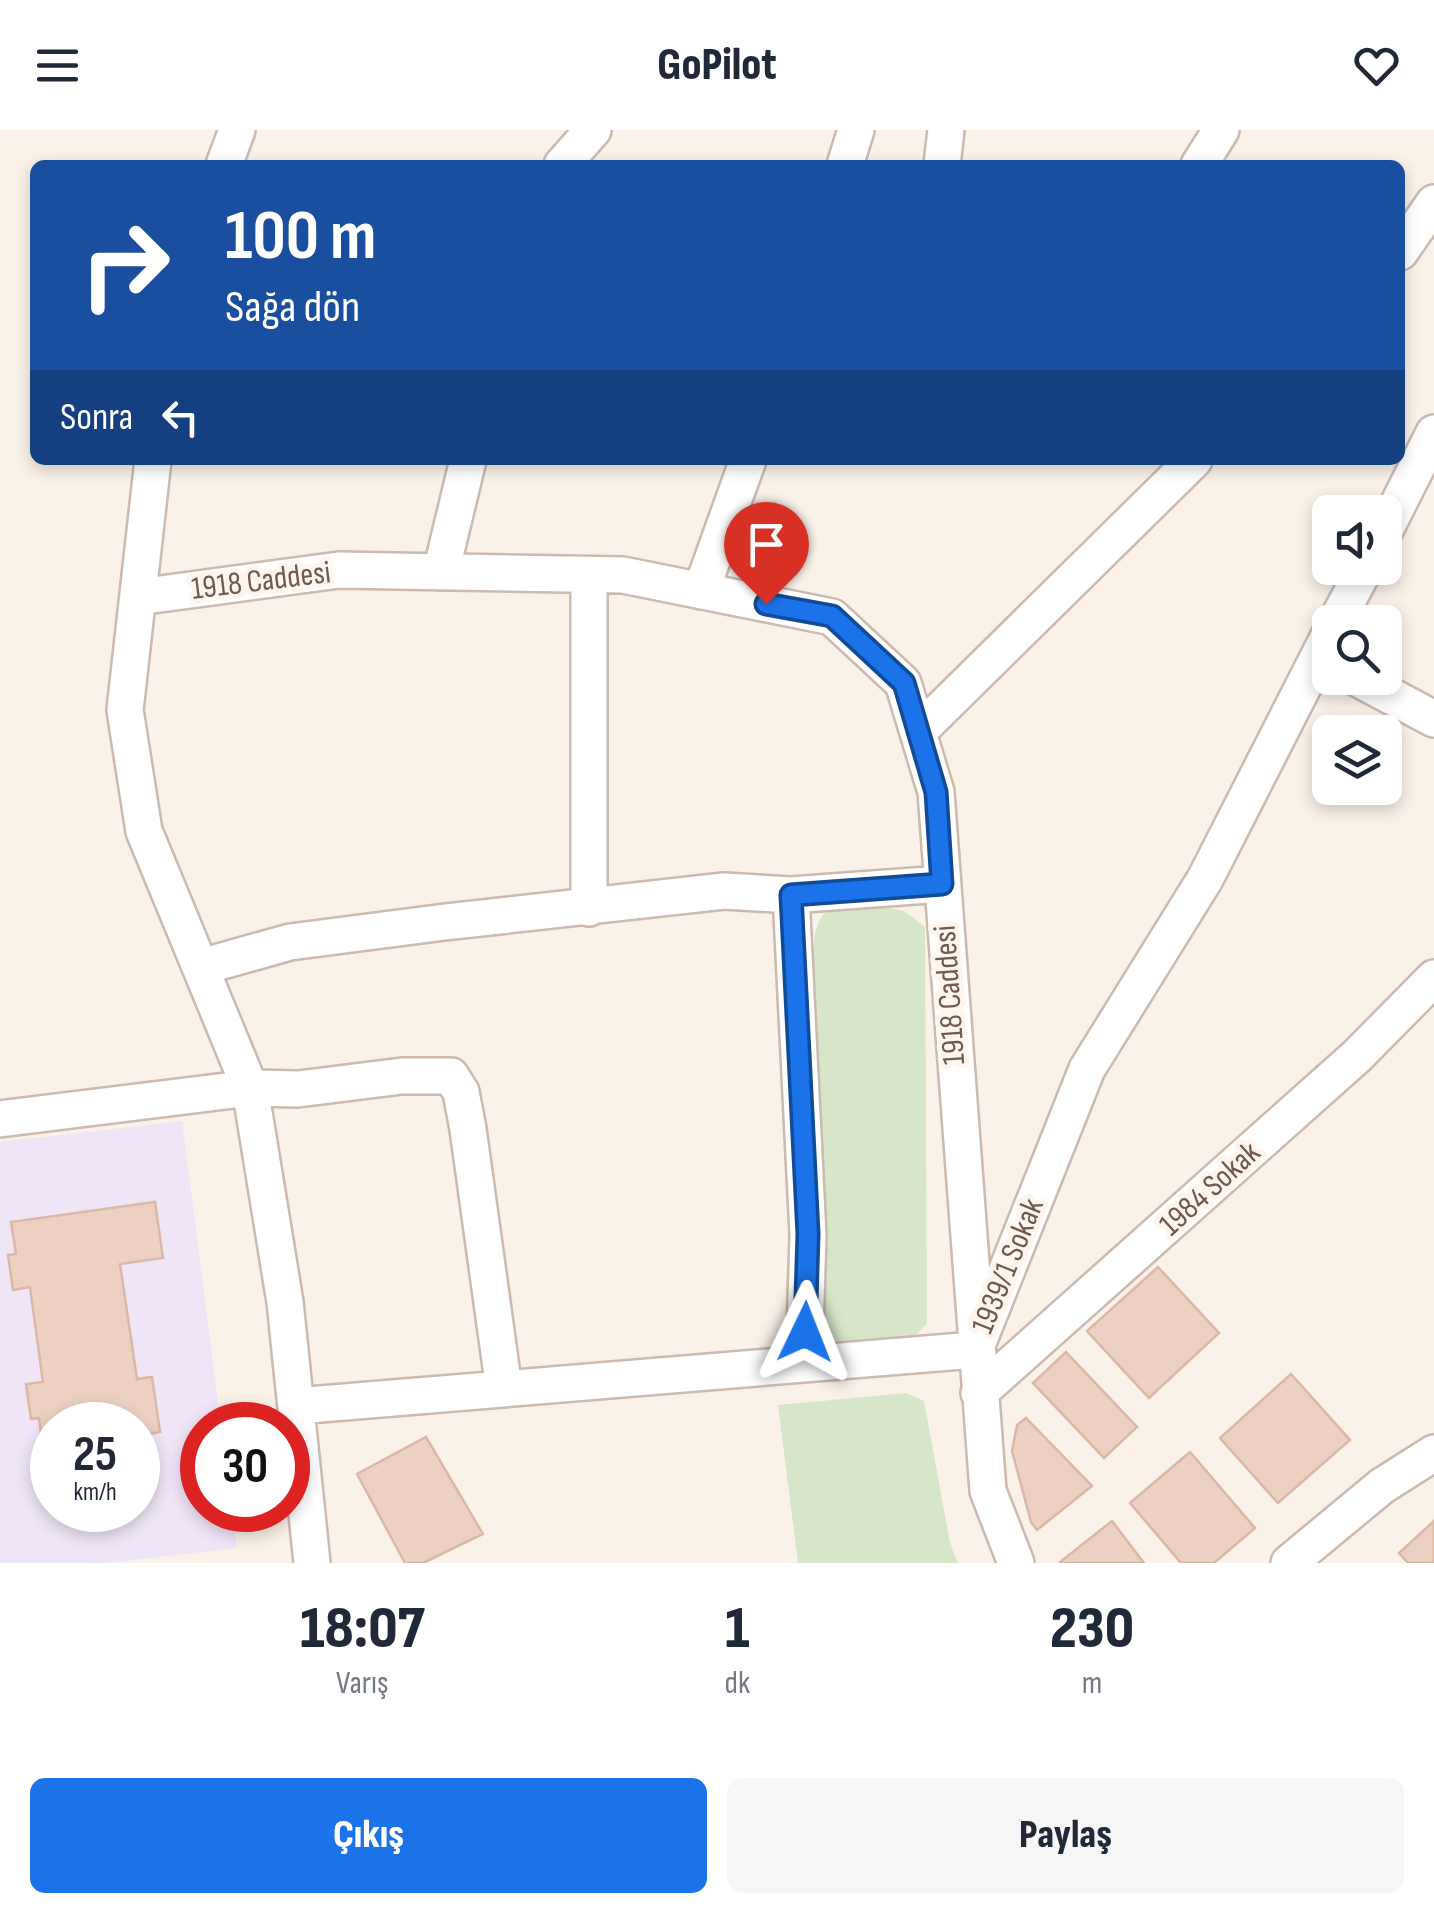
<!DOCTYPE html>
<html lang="tr">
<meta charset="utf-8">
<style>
body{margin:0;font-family:"Sofia Sans Condensed",sans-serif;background:#f6f6f7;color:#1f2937;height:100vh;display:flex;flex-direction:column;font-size:38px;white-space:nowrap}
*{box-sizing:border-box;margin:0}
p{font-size:32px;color:#747a83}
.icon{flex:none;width:55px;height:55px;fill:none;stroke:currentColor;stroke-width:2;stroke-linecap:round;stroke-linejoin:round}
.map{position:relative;height:1433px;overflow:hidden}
.panel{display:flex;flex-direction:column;background:#fff;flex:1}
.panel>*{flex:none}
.banner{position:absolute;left:30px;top:30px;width:1375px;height:305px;border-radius:15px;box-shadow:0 5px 15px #0003;background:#1a4fa0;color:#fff;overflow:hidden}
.buttons{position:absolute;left:1312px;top:365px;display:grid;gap:20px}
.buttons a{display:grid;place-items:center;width:90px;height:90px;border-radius:15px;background:#fff;box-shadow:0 5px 15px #0003;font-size:50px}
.speed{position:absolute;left:30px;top:1272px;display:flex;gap:20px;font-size:50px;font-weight:700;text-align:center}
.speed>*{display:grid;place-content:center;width:130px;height:130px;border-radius:50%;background:#fff;box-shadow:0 5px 15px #0003;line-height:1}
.speed small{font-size:25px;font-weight:400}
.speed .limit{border:15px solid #d22;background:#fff;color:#111}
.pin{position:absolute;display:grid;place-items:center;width:85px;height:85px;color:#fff;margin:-102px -42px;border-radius:50% 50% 50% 0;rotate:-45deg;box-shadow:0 0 10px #0007}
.pin .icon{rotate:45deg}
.me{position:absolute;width:110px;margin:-55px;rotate:2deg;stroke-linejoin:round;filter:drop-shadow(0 0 8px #0008)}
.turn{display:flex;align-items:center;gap:35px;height:210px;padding:0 30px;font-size:45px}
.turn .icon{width:130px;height:130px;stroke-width:2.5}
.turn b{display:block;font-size:70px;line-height:85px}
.then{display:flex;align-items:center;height:95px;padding:0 30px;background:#0003;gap:20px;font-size:38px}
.eta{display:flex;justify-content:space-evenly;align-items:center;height:170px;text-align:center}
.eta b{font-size:60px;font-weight:800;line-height:70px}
.primary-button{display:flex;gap:20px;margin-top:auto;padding:20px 30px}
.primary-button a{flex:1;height:115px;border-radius:15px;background:#1a73e8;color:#fff;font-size:40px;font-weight:800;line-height:115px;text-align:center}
.primary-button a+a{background:#f6f6f7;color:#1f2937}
header{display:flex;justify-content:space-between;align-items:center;height:130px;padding:0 30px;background:#fff;font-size:45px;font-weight:800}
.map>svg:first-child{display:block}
</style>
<header><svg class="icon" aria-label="menu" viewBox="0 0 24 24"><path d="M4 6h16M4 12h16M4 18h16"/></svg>GoPilot<svg class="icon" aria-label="heart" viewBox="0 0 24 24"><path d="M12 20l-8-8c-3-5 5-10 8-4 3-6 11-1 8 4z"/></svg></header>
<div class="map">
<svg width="1434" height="1433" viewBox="0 0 1434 1433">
<rect width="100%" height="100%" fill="#faf2e8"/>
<path fill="#efe5f7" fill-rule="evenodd" d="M 182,991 L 221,1295 L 202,1295 L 202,1380 L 232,1380 L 237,1418 L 106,1433 L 0,1433 L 0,1012 ZM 52,1295 L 138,1295 L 138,1380 L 52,1380 Z"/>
<path fill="#d7e6c8" d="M 861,772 L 904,781 L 925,797 L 927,1194 L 909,1212 L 832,1214 L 817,1200 L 813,820 C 817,782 824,777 861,772 Z
M 906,1263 L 924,1271 L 950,1413 L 958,1433 L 798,1433 L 778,1275 Z"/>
<path fill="#ecd1c3" stroke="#ddb7a5" stroke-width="2.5" d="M 155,1072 L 163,1128 L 120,1134 L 137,1249 L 152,1247 L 160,1302 L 138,1306 L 138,1295 L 52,1295 L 52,1318 L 43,1319 L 39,1288 L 31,1289 L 26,1254 L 43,1252 L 30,1157 L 13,1160 L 8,1125 L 16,1124 L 11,1092 Z
M 1158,1137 L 1219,1203 L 1149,1268 L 1087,1201 Z
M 1066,1222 L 1137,1297 L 1104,1328 L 1033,1253 Z
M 1291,1244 L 1350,1310 L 1278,1373 L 1220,1308 Z
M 1026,1288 L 1092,1356 L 1037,1400 L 1031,1392 L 1012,1321 L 1017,1295 Z
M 426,1307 L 483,1404 L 423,1433 L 405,1433 L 357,1344 Z
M 1190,1322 L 1255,1398 L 1214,1433 L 1181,1433 L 1130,1373 Z
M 1112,1391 L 1144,1433 L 1061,1433 L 1060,1432 Z
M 1434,1391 L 1434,1433 L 1408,1433 L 1399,1423 Z"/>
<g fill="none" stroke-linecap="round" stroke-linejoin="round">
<defs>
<path id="minor" d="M 224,35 L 237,0
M 562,35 L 593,0
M 845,35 L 856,0
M 942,35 L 946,0
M 1199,35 L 1221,0
M 1400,122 L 1434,73
M 153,330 L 125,580 L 144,701 L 250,958 L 285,1172 L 312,1433
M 1385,400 L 1434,303
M 441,442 L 468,330
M 589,445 L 589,778
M 701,461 L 748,330
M 138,467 L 339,440 L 623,445 L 832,487 L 903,553 L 936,662 L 988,1361 L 1016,1433
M 1336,492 L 1365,438
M 1357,548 L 1434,589
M 918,602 L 1194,330
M 791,765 L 808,1105 L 804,1234
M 201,837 L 290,812 L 445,792 L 724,761 L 791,765 L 942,754
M 0,989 L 250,958 L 298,959 L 402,946 L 451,946 L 461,962 L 468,999 L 504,1259
M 979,1210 L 1087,939 L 1205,749 L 1330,504
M 979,1263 L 1357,926 L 1434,848
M 296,1276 L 974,1220
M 1289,1433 L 1382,1356 L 1434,1323"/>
</defs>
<use href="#minor" stroke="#cbbab0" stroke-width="40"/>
<use href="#minor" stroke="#fff" stroke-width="35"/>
</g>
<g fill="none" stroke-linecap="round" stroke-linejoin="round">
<defs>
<path id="route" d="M 766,474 L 832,486 L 904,553 L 936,662 L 942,754 L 791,765 L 808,1104 L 805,1202"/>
</defs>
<use href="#route" stroke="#114b97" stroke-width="25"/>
<use href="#route" stroke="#1a73e8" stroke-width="18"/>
</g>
<g text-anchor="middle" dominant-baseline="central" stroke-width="10" stroke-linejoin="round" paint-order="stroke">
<g font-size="32" fill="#71594f" stroke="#fdf6ee">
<text transform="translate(261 451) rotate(-7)">1918 Caddesi</text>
<text transform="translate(950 865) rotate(-94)">1918 Caddesi</text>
<text transform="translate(1210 1059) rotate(-42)">1984 Sokak</text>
<text transform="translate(1008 1136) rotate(-68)">1939/1 Sokak</text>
</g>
</g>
</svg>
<div class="buttons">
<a><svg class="icon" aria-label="sound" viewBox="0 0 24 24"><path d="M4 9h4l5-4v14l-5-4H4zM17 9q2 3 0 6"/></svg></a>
<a><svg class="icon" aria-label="search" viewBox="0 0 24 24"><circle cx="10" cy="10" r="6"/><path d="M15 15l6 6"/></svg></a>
<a><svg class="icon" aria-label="layers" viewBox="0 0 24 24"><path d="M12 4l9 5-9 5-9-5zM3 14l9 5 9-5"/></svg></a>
</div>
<div class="speed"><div>25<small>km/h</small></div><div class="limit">30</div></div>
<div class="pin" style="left:766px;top:474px;background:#d93025"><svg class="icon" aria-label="arrive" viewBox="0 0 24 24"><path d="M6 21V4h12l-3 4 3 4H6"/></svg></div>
<svg class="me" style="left:805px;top:1202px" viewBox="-20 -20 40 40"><path d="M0-17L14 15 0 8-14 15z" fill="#1a73e8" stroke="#fff" stroke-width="4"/></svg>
<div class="banner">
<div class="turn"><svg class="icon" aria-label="right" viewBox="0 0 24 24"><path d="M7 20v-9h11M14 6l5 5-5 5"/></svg><div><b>100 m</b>Sağa dön</div></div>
<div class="then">Sonra<svg class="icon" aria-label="left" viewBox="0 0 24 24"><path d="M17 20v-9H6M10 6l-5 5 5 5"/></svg></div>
</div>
</div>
<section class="panel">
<div class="eta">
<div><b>18:07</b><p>Varış</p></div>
<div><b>1</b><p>dk</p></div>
<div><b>230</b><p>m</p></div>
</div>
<div class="primary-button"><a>Çıkış</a><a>Paylaş</a></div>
</section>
